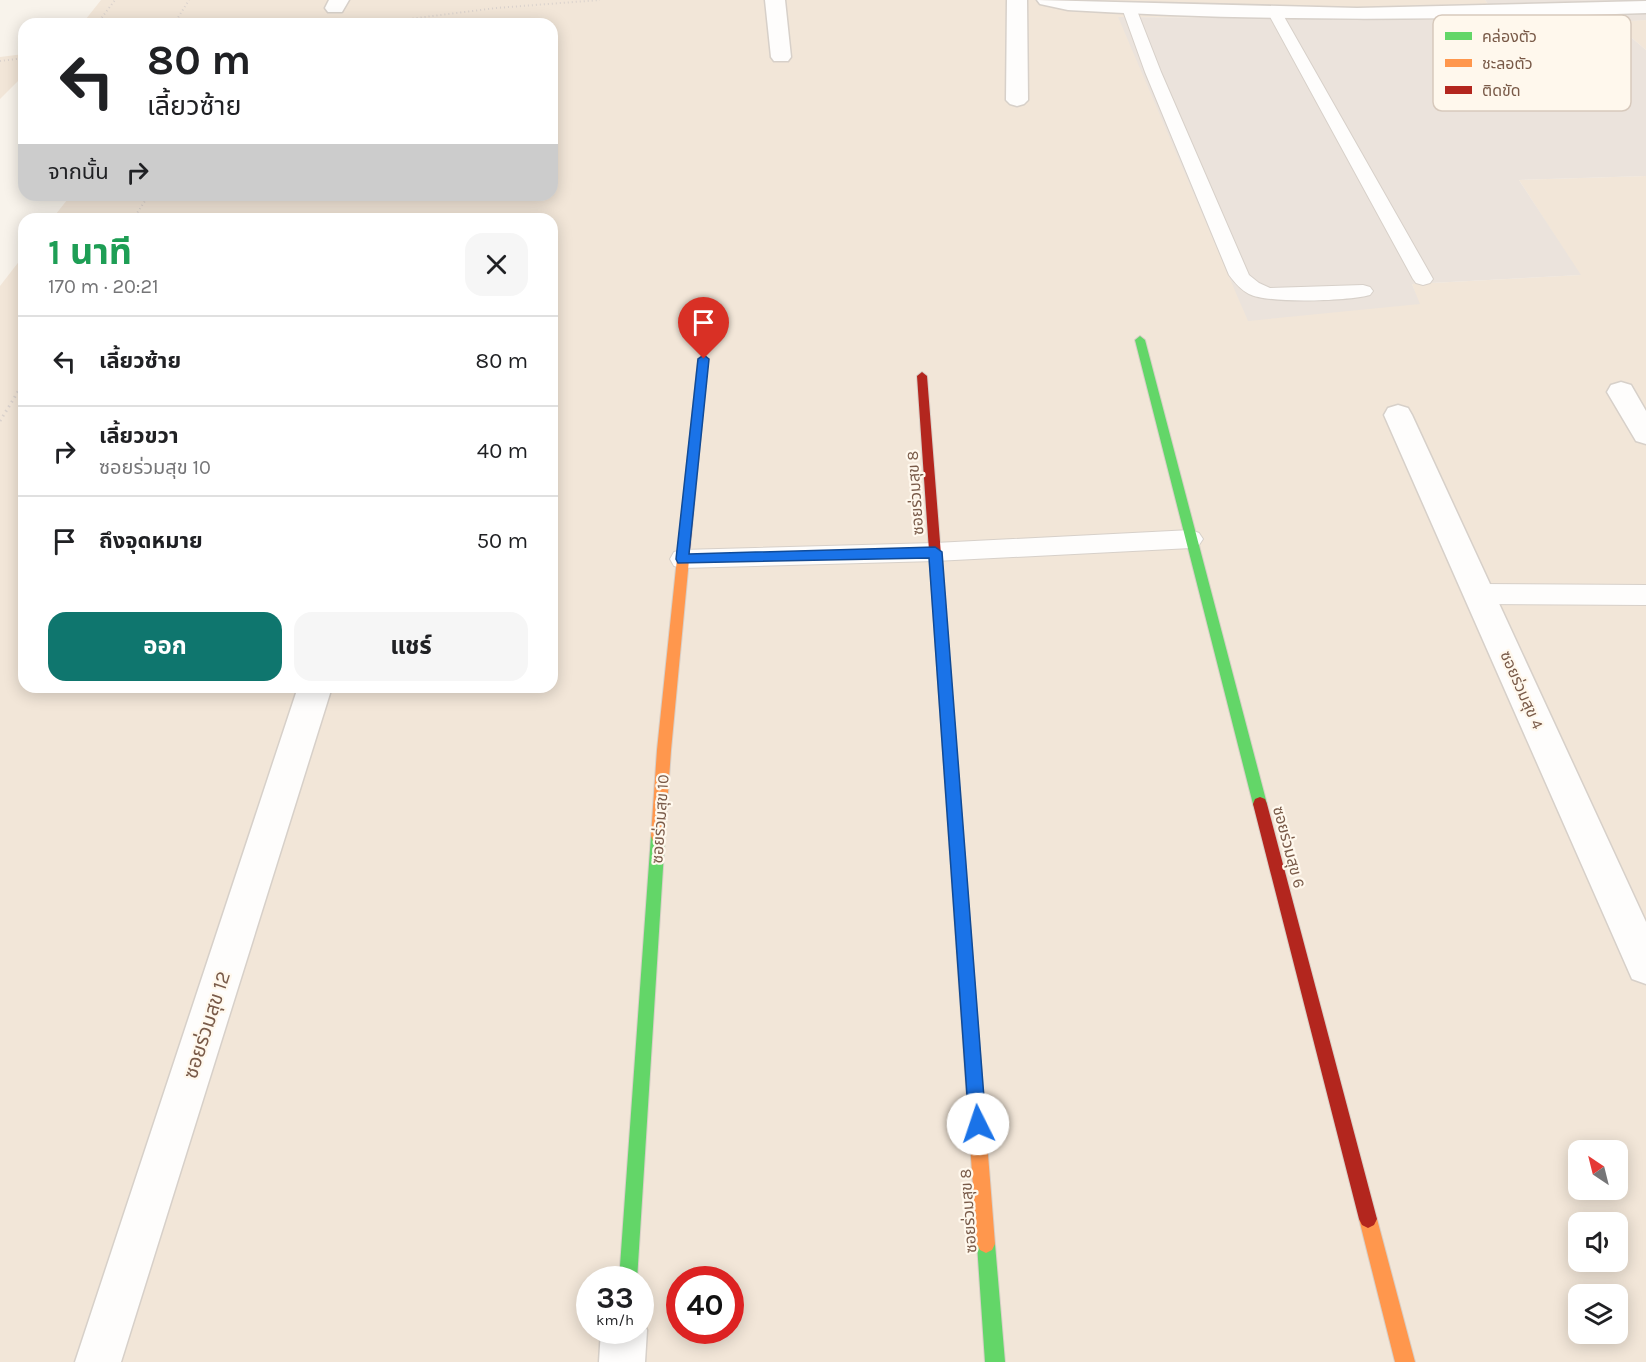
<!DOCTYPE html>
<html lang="th">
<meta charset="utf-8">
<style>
body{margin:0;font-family:Karla,"Noto Sans Thai",sans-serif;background:#f6f6f6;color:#202124;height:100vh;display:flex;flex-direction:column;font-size:22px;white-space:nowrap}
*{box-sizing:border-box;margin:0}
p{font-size:20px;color:#757577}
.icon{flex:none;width:33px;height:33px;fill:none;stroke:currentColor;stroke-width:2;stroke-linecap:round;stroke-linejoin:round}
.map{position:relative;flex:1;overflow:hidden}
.details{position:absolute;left:18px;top:213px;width:540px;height:480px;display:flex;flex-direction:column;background:#fff;border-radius:18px;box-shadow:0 3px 15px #0003}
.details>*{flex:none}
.top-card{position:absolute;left:18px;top:18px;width:540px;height:183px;border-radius:18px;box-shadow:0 3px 15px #0003;background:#fff;color:#202124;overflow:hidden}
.needle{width:39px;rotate:325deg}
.tools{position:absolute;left:1568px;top:1140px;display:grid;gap:12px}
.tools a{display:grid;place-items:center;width:60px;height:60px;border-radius:12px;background:#fff;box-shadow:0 3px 15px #0003;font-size:30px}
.speed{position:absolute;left:576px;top:1266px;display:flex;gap:12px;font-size:30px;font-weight:700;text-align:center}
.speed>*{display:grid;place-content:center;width:78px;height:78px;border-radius:50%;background:#fff;box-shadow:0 3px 15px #0003;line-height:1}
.speed small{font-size:15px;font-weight:400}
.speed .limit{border:9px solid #d22;background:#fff;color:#111}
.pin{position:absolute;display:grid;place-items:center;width:51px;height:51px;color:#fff;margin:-62px -26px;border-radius:50% 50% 50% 0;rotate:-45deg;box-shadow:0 0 6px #0007}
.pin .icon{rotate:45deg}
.me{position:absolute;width:66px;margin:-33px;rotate:356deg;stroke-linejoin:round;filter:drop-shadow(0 0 4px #0008)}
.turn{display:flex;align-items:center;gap:21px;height:126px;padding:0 30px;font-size:27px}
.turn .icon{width:78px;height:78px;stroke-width:2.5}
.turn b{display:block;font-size:42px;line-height:51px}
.then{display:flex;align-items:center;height:57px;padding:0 30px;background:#0003;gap:12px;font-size:22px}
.round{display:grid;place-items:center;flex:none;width:63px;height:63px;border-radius:18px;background:#f6f6f6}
.headline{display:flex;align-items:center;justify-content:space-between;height:102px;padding:0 30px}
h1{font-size:36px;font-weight:700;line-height:45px;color:#1e9e55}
.primary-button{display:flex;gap:12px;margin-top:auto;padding:12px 30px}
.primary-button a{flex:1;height:69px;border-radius:18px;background:#0f766e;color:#fff;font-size:24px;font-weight:700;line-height:69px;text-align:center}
.primary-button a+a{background:#f6f6f6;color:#202124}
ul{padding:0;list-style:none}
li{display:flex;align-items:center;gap:18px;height:90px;padding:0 30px;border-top:2px solid #e0e0e0}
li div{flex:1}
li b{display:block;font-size:22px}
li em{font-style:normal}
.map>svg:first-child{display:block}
</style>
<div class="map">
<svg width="1646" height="1362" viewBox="0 0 1646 1362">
<rect width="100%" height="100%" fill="#f8f3eb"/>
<path fill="#f2e6d8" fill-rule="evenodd" d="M 101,0 L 1485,0 L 1503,23 L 1415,19 L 1119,17 L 1419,304 L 1412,284 L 1580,275 L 1519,180 L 1646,176 L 1646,1362 L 0,1362 L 0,286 L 24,255 L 24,687 L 552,687 L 552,219 L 52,219 L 71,195 L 552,195 L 552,24 L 82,24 ZM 1578,1150 L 1617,1150 L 1617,1190 L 1578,1190 ZM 1578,1222 L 1617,1222 L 1617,1262 L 1578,1262 ZM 590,1280 L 640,1280 L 640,1330 L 590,1330 ZM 680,1280 L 730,1280 L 730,1330 L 680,1330 ZM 1578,1294 L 1617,1294 L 1617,1334 L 1578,1334 Z
M 1646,20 L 1646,50 L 1612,21 Z
M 24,54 L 24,75 L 0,99 L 0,57 Z"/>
<path fill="#ebe3dc" d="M 1485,0 L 1646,0 L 1646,20 L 1613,22 L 1646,50 L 1646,176 L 1519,180 L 1581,275 L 1412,284 L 1420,304 L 1248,321 L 1118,17 L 1415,19 L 1502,23 Z"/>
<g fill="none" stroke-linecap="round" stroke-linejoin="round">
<defs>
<path id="lane" d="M 1129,4 L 1136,8 L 1161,72 L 1249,275 L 1259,283 L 1270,288 L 1363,285 L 1370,287 L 1373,291 L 1370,295 C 1348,301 1269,304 1249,294 C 1241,290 1235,283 1229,275 L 1145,72 L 1122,8 Z
M 1275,9 L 1282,13 L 1433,279 L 1430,283 L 1423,285 L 1416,283 L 1413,279 L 1268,13 Z
M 1191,530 L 1199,533 L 1203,539 L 1199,545 L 1191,548 L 935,561 L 682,568 L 674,566 L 670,559 L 674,552 L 682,550 L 935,543 Z
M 1479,584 L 1646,585 L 1646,605 L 1479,604 L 1470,601 L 1467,594 L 1470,587 Z"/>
<path id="street" d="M 329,0 L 349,0 L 342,12 L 328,12 L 325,8 Z
M 765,0 L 785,0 L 791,57 L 788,61 L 774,61 L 771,57 Z
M 1007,0 L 1027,0 L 1028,100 L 1024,104 L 1017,106 L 1010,104 L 1006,100 Z
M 1037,0 L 1357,8 L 1646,1 L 1646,13 C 1453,20 1261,22 1068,10 L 1040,4 Z
M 1621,382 L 1631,385 L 1646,411 L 1646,444 L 1636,441 L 1607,392 L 1611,385 Z
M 1398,405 L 1408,408 L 1412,415 L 1646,922 L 1646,984 L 1632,979 L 1384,415 L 1388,408 Z
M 298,687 L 332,687 L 121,1362 L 75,1362 Z
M 640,1314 L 647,1330 L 645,1362 L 599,1362 L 601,1330 L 640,1330 Z"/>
<path id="fast" d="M 1140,336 L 1145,340 L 1267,804 L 1265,809 L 1260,811 L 1255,809 L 1253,804 L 1135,340 Z
M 658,829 L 663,831 L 665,836 L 637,1280 L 619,1280 L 651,836 L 653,831 Z
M 986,1235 L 992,1238 L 995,1244 L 1005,1362 L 985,1362 L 977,1244 L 980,1238 Z"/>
<path id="slow" d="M 684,544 L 690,549 L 671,750 L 665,836 L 663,841 L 658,843 L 653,841 L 651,836 L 657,750 L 678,549 Z
M 952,777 L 957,779 L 959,784 L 995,1244 L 992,1250 L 986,1253 L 980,1250 L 977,1244 L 945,784 L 947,779 Z
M 1368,1210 L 1374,1213 L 1377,1219 L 1415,1362 L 1395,1362 L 1359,1219 L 1362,1213 Z"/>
<path id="jam" d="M 703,355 L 708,359 L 690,549 L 684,554 L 678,549 L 698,359 Z
M 922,372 L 927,376 L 959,784 L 957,789 L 952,791 L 947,789 L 945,784 L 917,376 Z
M 1260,797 L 1265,799 L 1267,804 L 1377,1219 L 1374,1225 L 1368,1228 L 1362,1225 L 1359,1219 L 1253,804 L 1255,799 Z"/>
</defs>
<use href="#lane" stroke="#d7d0c9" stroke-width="2"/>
<use href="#street" stroke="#d7d0c9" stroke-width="3"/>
<use href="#fast" stroke="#d8cfc7" stroke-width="2"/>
<use href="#slow" stroke="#d8cfc7" stroke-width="2"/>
<use href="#jam" stroke="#d8cfc7" stroke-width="2"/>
<path stroke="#dad2cd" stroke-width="2" stroke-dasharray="1 3" stroke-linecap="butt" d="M 97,24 L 115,0
M 174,24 L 189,0
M 369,24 L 496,8 L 600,0
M 0,61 L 24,58
M 133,219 L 149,195"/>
<path stroke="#dad2cd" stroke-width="3" stroke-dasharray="1.5 4" stroke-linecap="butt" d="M 0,421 L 24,382"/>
<use href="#lane" fill="#fefdfc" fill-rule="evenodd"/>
<use href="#street" fill="#fefdfc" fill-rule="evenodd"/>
<use href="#fast" fill="#63d668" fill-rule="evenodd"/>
<use href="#slow" fill="#ff974d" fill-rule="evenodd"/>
<use href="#jam" fill="#b3261e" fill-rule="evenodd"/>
</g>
<path fill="#1a73e8" stroke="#114b97" stroke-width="1.5" d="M 704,355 L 709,359 L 689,554 L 935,547 L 942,552 L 986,1124 L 984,1130 L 978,1133 L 972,1130 L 969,1124 L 929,558 L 678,563 L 676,559 L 698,359 Z"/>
<g text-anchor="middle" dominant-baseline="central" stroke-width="4.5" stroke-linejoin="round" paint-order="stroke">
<g font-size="16" fill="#795a48" stroke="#fff8ed">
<text transform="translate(915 493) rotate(-94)">ซอยร่วมสุข 8</text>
<text transform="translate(1522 690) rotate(66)">ซอยร่วมสุข 4</text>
<text transform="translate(660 819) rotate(-86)">ซอยร่วมสุข 10</text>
<text transform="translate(1289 847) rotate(75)">ซอยร่วมสุข 6</text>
<text transform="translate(968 1211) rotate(-94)">ซอยร่วมสุข 8</text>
</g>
<g font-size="20" fill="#795a48" stroke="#fff8ed">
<text transform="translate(207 1025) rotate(-72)">ซอยร่วมสุข 12</text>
</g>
</g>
<rect x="1433" y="15" width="198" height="96" rx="9" fill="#fff8ed" stroke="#d7c9bc" stroke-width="1.5"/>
<rect x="1445" y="32" width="27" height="8" fill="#63d668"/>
<rect x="1445" y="59" width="27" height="8" fill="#ff974d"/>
<rect x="1445" y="86" width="27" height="8" fill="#b3261e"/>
<g font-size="16" fill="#795a48">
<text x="1482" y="42">คล่องตัว</text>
<text x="1482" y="69">ชะลอตัว</text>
<text x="1482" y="96">ติดขัด</text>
</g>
</svg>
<div class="tools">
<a><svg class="needle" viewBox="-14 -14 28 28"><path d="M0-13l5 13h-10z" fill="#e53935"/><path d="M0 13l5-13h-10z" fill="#757577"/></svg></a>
<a><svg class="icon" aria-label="sound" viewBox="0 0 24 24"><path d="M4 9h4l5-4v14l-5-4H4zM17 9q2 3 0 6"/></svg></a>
<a><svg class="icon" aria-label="layers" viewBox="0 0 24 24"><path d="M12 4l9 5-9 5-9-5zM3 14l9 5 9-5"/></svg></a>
</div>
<div class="speed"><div>33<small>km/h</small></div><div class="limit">40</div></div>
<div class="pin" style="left:704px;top:359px;background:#d93025"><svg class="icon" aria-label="arrive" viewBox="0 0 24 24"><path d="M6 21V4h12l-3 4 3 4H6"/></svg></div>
<svg class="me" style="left:978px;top:1124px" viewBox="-20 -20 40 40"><circle r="19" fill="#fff"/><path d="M0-13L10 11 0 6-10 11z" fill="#1a73e8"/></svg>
<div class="top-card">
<div class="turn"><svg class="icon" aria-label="left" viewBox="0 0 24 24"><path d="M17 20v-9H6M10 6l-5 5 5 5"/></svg><div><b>80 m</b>เลี้ยวซ้าย</div></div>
<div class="then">จากนั้น<svg class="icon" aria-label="right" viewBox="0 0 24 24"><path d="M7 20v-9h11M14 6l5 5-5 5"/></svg></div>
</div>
<section class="details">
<div class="headline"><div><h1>1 นาที</h1><p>170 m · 20:21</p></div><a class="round"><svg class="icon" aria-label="close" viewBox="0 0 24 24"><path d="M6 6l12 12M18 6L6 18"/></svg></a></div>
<ul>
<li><svg class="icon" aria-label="left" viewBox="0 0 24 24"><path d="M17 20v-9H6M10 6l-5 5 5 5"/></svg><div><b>เลี้ยวซ้าย</b></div><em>80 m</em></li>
<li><svg class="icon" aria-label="right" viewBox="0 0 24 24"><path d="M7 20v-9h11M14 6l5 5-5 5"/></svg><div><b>เลี้ยวขวา</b><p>ซอยร่วมสุข 10</p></div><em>40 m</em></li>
<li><svg class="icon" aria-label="arrive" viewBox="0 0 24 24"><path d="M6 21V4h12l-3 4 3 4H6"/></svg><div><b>ถึงจุดหมาย</b></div><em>50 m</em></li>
</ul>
<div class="primary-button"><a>ออก</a><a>แชร์</a></div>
</section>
</div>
